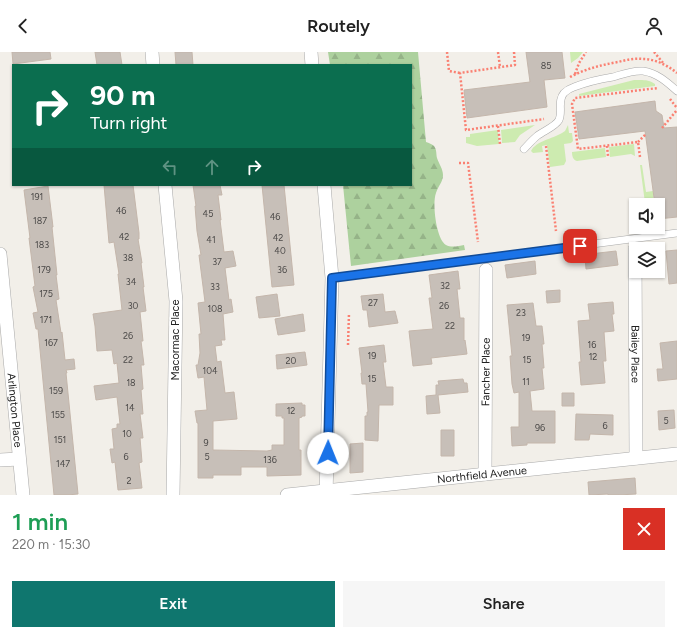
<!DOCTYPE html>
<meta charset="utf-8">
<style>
body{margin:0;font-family:Figtree,sans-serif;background:#f6f6f6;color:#222;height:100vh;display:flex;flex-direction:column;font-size:15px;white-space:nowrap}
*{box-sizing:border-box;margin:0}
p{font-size:13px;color:#767676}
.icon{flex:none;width:22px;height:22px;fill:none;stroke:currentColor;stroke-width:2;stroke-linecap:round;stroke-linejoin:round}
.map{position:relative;height:443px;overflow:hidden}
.sheet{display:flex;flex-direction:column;background:#fff;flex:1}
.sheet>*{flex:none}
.banner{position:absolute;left:12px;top:12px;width:400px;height:122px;border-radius:0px;box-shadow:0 1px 3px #0004;background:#0b6e4f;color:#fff;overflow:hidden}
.buttons{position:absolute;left:629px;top:146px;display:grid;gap:8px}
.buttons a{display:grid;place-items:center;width:36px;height:36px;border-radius:0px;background:#fff;box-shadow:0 1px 3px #0004;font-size:20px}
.pin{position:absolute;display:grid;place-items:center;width:34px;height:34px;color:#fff;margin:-17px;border-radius:8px;box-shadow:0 2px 6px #0006}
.me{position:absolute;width:44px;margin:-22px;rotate:1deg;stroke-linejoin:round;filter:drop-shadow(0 0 3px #0008)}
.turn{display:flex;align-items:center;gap:14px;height:84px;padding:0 12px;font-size:18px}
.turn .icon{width:52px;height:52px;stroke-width:2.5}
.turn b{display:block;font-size:28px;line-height:34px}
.lanes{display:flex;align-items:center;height:38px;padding:0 12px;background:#0003;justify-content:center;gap:20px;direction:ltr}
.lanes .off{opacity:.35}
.round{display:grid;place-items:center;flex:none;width:42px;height:42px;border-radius:0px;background:#f6f6f6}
.headline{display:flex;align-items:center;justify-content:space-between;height:68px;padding:0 12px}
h1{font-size:24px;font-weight:600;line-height:30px;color:#1e9e55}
.button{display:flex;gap:8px;margin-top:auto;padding:8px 12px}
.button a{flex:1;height:46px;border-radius:0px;background:#0f766e;color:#fff;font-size:16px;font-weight:600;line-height:46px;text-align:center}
.button a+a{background:#f6f6f6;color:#222}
header{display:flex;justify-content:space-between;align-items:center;height:52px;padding:0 12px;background:#fff;font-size:18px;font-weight:600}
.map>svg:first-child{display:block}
</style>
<header><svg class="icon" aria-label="back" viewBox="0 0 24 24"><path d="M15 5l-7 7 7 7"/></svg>Routely<svg class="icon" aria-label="person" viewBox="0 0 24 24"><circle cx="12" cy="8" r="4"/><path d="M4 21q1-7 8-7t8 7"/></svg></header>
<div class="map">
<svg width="677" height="443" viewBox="0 0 677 443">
<defs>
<pattern id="forest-firs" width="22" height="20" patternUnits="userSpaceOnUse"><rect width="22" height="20" fill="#add19e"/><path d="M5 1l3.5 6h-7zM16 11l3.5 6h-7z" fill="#95b388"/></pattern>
</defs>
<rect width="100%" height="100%" fill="#f2efe9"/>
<path fill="#cdebb0" d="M 570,0 L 583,0 L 578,6 L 571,11 Z
M 634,28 C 641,28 649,27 655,32 L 655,34 L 579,44 L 579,42 Z
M 535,73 L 520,83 L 515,90 L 502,91 L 501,78 Z
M 568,73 L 569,81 L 572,81 L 573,89 L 571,91 L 564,92 L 566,109 L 564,113 L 550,115 L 547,93 L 542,94 L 543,100 L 533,101 L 531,99 C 536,89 552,87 562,81 L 565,79 Z
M 498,78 L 499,92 L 477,94 L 466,91 L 466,85 L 470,85 L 470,82 Z
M 634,92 L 635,104 L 631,102 L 610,105 L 609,95 Z
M 605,96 L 606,105 L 577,109 C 573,108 572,104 572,100 Z
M 640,113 L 642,113 L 646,140 L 653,139 L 654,150 L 645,151 Z"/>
<path fill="url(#forest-firs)" d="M 328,0 L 418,0 L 426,90 C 429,91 432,92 434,94 C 437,98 436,102 437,106 C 439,112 443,117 443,123 C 443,130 438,134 436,141 C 432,151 436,187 446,193 C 451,196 459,194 464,193 L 465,198 L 351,214 L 343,133 L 411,133 L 411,13 L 330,13 Z"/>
<path fill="#c7bfb8" stroke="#c4b6ab" d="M 12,0 L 50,0 L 51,7 L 13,12 Z
M 95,0 L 120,0 L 122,13 L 97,13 Z
M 175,0 L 192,0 L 193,13 L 176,13 Z
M 526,0 L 562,0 L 565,26 L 544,28 L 547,55 L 467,66 L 464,38 L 530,30 Z
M 655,49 L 656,59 L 662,63 L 664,76 L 677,75 L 677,165 L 658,167 L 658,153 L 655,153 L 645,79 L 579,87 L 575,60 Z
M 104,133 L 133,133 L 139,181 L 139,187 L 138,187 L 142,211 L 141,211 L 144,235 L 143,235 L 146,259 L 140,260 L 143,289 L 141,289 L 144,313 L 141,313 L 143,337 L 141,338 L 143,362 L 140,362 L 143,386 L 140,386 L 142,410 L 139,411 L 142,436 L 118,438 L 115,410 L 112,411 L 110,397 L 114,397 L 112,377 L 117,376 L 117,372 L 120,372 L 117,345 L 96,348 L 94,334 L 119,331 L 117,311 L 114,312 L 112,298 L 97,299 L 95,274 L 93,262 L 122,258 L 118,222 L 119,222 L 114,190 L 109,191 Z
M 193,133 L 220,133 L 222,143 L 218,143 L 221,168 L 220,168 L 224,200 L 233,199 L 236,214 L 225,216 L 229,248 L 231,247 L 233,260 L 223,262 L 225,288 L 221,288 L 222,293 L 215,294 L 217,310 L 221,309 L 225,341 L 234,340 L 237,367 L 213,369 L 213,398 L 267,399 L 272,398 L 272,393 L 284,393 L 284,366 L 282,366 L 282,364 L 276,364 L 276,352 L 302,351 L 302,353 L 305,353 L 305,364 L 302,364 L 302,365 L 299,366 L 299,398 L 301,398 L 301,423 L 267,424 L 267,415 L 241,415 L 241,423 L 213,423 L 213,426 L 198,426 L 198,371 L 197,371 L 195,359 L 207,358 L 204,325 L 198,326 L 196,313 L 198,313 L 200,301 L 199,282 L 201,282 L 198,251 L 205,250 L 199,203 L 201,203 L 197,179 L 195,154 L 196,154 Z
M 262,133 L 284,133 L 294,233 L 272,235 Z
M 48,134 L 53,175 L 52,175 L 57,223 L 56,223 L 59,247 L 56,248 L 61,281 L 62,280 L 65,308 L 74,307 L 75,317 L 66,318 L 67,321 L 66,321 L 78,442 L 67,443 L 54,443 L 38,277 L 36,277 L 33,261 L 38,260 L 33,235 L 35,234 L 29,186 L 30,186 L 24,138 Z
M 677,198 L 677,231 L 669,232 L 666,199 Z
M 616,199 L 618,213 L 586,217 L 585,204 L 590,204 L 590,202 Z
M 535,209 L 536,222 L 507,226 L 505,213 Z
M 458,219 L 460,237 L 457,237 L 460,266 L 464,266 L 464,289 L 465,288 L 467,302 L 431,306 L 432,312 L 413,314 L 409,279 L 433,277 L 429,246 L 432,246 L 429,223 Z
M 560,238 L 560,250 L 547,251 L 546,239 Z
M 277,242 L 280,264 L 259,266 L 256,245 Z
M 383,242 L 385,260 L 395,259 L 398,271 L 369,275 L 367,258 L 363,258 L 361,244 Z
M 613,250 L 614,262 L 612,262 L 614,279 L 604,280 L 606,309 L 603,309 L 605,331 L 581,333 L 579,310 L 581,310 L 578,269 L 590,268 L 588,252 Z
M 533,251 L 536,274 L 542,274 L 544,292 L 542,292 L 544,316 L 542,316 L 544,337 L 530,339 L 532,359 L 555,359 L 555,391 L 527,391 L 527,393 L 512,394 L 511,375 L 519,375 L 519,340 L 514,341 L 512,332 L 510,304 L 512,304 L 507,253 Z
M 303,262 L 305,279 L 278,283 L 275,267 Z
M 677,289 L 677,327 L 658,329 L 657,317 L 663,317 L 660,291 Z
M 384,293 L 386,310 L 383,310 L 386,335 L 393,335 L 393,353 L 379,353 L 378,389 L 365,388 L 365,364 L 367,364 L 367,360 L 368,360 L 366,332 L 362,332 L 361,321 L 362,321 L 359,296 Z
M 305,300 L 307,313 L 277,317 L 276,303 Z
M 463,327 L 464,331 L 467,331 L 468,340 L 438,343 L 440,361 L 427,362 L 426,344 L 436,343 L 436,333 L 439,333 L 438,329 Z
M 562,341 L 574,341 L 574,354 L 562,354 Z
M 674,358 L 675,376 L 659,378 L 658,359 Z
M 576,362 L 613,363 L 613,383 L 590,382 L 589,388 L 575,388 Z
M 441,378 L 454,378 L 454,404 L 441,404 Z
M 363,391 L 363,420 L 350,421 L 350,392 Z
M 635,426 L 636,442 L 618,443 L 608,443 L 608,442 L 589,443 L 588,430 Z"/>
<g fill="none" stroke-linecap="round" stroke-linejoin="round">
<defs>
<path id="service" d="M 524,97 C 528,93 532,88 537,84 C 543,79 555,75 559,68 C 563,59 557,49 564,41 C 567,38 571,36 574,35 C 587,30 600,27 613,25 C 623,22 633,18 643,19 C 657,21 667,30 677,39
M 332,226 L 677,181"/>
<g id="minor">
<path d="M 152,0 L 153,13"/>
<path d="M 311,0 L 312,13"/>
<path d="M 165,133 L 176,249 L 173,443"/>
<path d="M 324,133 L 332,226 L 326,443"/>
<path id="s1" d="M 635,197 L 636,406"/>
<path id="s2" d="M 0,202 L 23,443"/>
<path d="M 0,408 L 19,407"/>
<path id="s3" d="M 485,422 L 486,218"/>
<path id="s4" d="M 287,443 L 677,402"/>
</g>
</defs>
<use href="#service" stroke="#a9a9a9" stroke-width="8"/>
<use href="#minor" stroke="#a9a9a9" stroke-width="14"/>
<path stroke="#fa8072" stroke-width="2.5" stroke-dasharray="2 2" stroke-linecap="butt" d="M 447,0 L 449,19 L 460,21
M 498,0 L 500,15
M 514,0 L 515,13 L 460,21 L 466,78 L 544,67
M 654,0 L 664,12
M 575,22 L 579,11 L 586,0
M 570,25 C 585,17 601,13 618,10 C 626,8 634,6 643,7 C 655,7 667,13 677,21
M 670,47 L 677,56
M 498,74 L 500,92
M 662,76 L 677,58
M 638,90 L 646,82
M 546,94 L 556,179
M 607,94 L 608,104
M 640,105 L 638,90 L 578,97 L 572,52 L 575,46 L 658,36
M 459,111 L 468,111 L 478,190
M 348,293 L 349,261"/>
<use href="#service" stroke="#fff" stroke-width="7"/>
<use href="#minor" stroke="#fff" stroke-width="13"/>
</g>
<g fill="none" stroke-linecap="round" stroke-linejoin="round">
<defs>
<path id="route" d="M 328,401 L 332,226 L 580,194"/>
</defs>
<use href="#route" stroke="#114b97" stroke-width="10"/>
<use href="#route" stroke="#1a73e8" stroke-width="7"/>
</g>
<g text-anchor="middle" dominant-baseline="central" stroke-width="3" stroke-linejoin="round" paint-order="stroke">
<g font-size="9" fill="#4b4948">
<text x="546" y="13">85</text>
<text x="37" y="144">191</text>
<text x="121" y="158">46</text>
<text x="208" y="161">45</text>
<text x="275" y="164">46</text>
<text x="40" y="168">187</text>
<text x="124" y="184">42</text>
<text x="278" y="185">42</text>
<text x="211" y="187">41</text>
<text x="42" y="192">183</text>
<text x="280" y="198">40</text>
<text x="128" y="205">38</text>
<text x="217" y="209">37</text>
<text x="44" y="217">179</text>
<text x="282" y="217">36</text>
<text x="131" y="229">34</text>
<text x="445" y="233">32</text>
<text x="215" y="234">33</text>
<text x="46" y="241">175</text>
<text x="373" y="250">27</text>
<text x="133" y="253">30</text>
<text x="444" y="253">26</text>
<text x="215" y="256">108</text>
<text x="521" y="260">23</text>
<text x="46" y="267">171</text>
<text x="450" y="273">22</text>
<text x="128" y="283">26</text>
<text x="526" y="285">19</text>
<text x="51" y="290">167</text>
<text x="592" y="292">16</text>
<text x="372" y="303">19</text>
<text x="593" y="304">12</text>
<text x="128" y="307">22</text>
<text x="527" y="307">15</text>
<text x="291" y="308">20</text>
<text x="210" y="318">104</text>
<text x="372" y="326">15</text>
<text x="526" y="329">11</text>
<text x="131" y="330">18</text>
<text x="56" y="338">159</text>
<text x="130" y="355">14</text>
<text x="291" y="358">12</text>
<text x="58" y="362">155</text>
<text x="666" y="368">5</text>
<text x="605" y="373">6</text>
<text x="540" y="375">96</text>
<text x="127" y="381">10</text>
<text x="60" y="387">151</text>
<text x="206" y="390">9</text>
<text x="126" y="404">6</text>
<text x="207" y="404">5</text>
<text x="270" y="407">136</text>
<text x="63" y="411">147</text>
<text x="129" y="428">2</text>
</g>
<g font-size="11" fill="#222" stroke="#fff">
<text transform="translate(175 288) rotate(-90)">Macormac Place</text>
<text stroke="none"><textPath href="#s1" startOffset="105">Bailey Place</textPath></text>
<text stroke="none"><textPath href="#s3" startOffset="102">Fancher Place</textPath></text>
<text stroke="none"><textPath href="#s2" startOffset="157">Arlington Place</textPath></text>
<text stroke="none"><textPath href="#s4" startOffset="196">Northfield Avenue</textPath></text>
</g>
</g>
</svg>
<div class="buttons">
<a><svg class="icon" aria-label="sound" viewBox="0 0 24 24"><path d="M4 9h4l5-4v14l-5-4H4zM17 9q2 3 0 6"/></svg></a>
<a><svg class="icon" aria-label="layers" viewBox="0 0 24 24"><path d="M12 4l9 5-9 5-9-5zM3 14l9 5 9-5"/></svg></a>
</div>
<div class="pin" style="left:580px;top:194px;background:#d93025"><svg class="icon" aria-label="arrive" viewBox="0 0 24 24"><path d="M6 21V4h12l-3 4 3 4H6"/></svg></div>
<svg class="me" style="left:328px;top:401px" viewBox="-20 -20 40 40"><circle r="19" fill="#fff"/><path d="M0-13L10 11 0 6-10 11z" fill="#1a73e8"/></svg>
<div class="banner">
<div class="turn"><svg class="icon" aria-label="right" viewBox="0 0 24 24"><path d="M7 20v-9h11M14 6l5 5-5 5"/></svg><div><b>90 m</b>Turn right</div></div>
<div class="lanes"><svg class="icon off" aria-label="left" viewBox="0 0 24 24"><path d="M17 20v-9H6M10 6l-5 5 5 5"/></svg><svg class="icon off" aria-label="ahead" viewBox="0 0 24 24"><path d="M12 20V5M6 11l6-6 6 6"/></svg><svg class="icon" aria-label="right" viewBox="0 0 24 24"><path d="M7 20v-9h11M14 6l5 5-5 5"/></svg></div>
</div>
</div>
<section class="sheet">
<div class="headline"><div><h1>1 min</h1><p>220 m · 15:30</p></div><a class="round" style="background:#d93025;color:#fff"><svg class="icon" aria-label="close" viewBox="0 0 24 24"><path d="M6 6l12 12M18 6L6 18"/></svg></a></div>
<div class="button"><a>Exit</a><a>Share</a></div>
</section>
